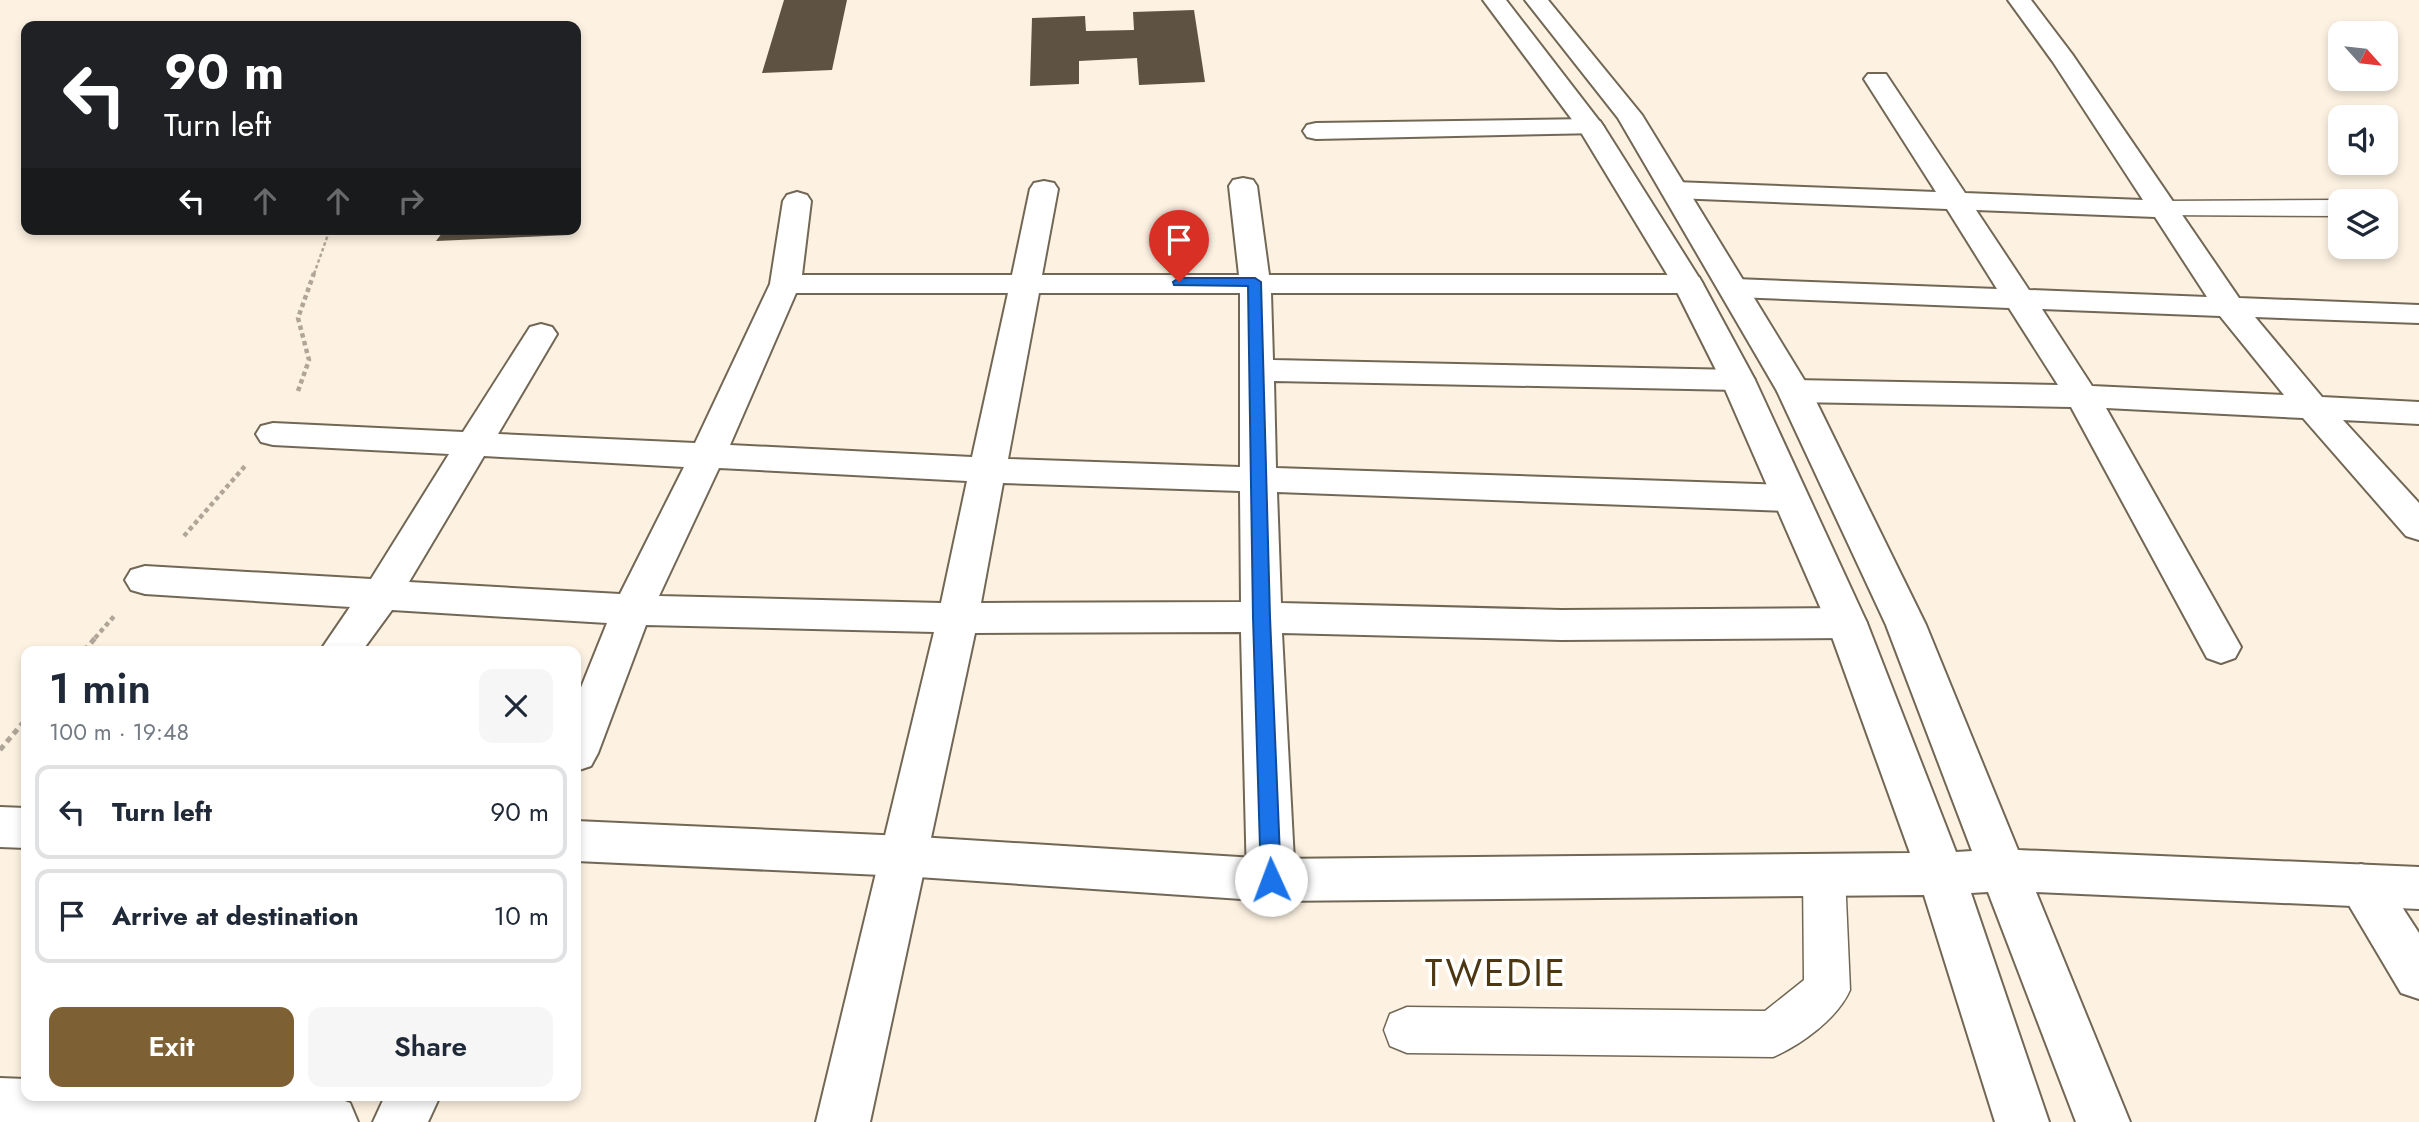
<!DOCTYPE html>
<meta charset="utf-8">
<style>
body{margin:0;font-family:Jost,sans-serif;background:#f6f6f7;color:#1f2937;height:100vh;display:flex;flex-direction:column;font-size:26px;white-space:nowrap}
*{box-sizing:border-box;margin:0}
p{font-size:23px;color:#747a83}
.icon{flex:none;width:38px;height:38px;fill:none;stroke:currentColor;stroke-width:2;stroke-linecap:round;stroke-linejoin:round}
.map{position:relative;flex:1;overflow:hidden}
.sheet{position:absolute;left:21px;top:646px;width:560px;height:455px;display:flex;flex-direction:column;background:#fff;border-radius:14px;box-shadow:0 4px 10px #0003}
.sheet>*{flex:none}
.guide{position:absolute;left:21px;top:21px;width:560px;height:214px;border-radius:14px;box-shadow:0 4px 10px #0003;background:#202124;color:#fff;overflow:hidden}
.needle{width:46px;rotate:117deg}
.controls{position:absolute;left:2328px;top:21px;display:grid;gap:14px}
.controls a{display:grid;place-items:center;width:70px;height:70px;border-radius:14px;background:#fff;box-shadow:0 4px 10px #0003;font-size:35px}
.pin{position:absolute;display:grid;place-items:center;width:60px;height:60px;color:#fff;margin:-72px -30px;border-radius:50% 50% 50% 0;rotate:-45deg;box-shadow:0 0 7px #0007}
.pin .icon{rotate:45deg}
.me{position:absolute;width:77px;margin:-38px;rotate:358deg;stroke-linejoin:round;filter:drop-shadow(0 0 5px #0008)}
.turn{display:flex;align-items:center;gap:24px;height:147px;padding:0 28px;font-size:32px}
.turn .icon{width:91px;height:91px;stroke-width:2.5}
.turn b{display:block;font-size:49px;line-height:60px}
.lanes{display:flex;align-items:center;height:66px;padding:0 28px;background:#0003;justify-content:center;gap:35px;direction:ltr}
.lanes .off{opacity:.35}
.round{display:grid;place-items:center;flex:none;width:74px;height:74px;border-radius:14px;background:#f6f6f7}
.head{display:flex;align-items:center;justify-content:space-between;height:119px;padding:0 28px}
h1{font-size:42px;font-weight:600;line-height:52px}
.action{display:flex;gap:14px;margin-top:auto;padding:14px 28px}
.action a{flex:1;height:80px;border-radius:14px;background:#7d6134;color:#fff;font-size:28px;font-weight:600;line-height:80px;text-align:center}
.action a+a{background:#f6f6f7;color:#1f2937}
ul{padding:0;list-style:none}
li{display:flex;align-items:center;gap:21px;height:94px;margin:0 14px 10px;padding:0 14px;border:4px solid #e0e1e3;border-radius:14px}
li div{flex:1}
li b{display:block;font-size:26px}
li em{font-style:normal}
.map>svg:first-child{display:block}
</style>
<div class="map">
<svg width="2419" height="1122" viewBox="0 0 2419 1122">
<rect width="100%" height="100%" fill="#fdf2e2"/>
<path fill="#5e5342" d="M 784,0 L 847,0 L 832,70 L 762,73 Z
M 1194,10 L 1205,82 L 1139,85 L 1137,58 L 1079,61 L 1079,84 L 1030,86 L 1032,18 L 1085,16 L 1086,31 L 1134,30 L 1133,12 Z
M 445,229 L 572,229 L 569,235 L 436,241 Z"/>
<g fill="none" stroke-linecap="round" stroke-linejoin="round">
<defs>
<path id="lane" d="M 2165,201 L 2340,200 L 2344,201 L 2340,201 L 2340,216 L 2156,215 L 2152,209 L 2156,203 Z
M 1824,856 L 1839,862 L 1845,875 L 1850,990 C 1838,1018 1801,1045 1773,1057 L 1407,1053 L 1390,1046 L 1384,1030 L 1390,1014 L 1407,1007 L 1765,1011 L 1804,980 L 1803,875 L 1809,862 Z"/>
<path id="street" d="M 2008,0 L 2031,0 L 2072,54 L 2239,298 L 2419,305 L 2419,323 L 2255,317 L 2322,397 L 2419,402 L 2419,424 L 2343,420 L 2419,503 L 2419,540 L 2406,536 L 2303,418 L 2106,408 L 2241,647 L 2235,658 L 2221,663 L 2207,658 L 2071,407 L 1794,402 L 1782,399 L 1777,391 L 1782,383 L 1794,380 L 2058,385 L 2009,308 L 1735,297 L 1724,295 L 1720,288 L 1724,281 L 1735,279 L 1997,289 L 1947,209 L 1675,198 L 1665,196 L 1661,190 L 1665,184 L 1675,182 L 1936,192 L 1864,79 L 1868,74 L 1886,74 L 1965,193 L 2143,200 L 2053,62 ZM 1976,210 L 2155,217 L 2207,297 L 2029,290 ZM 2042,309 L 2220,316 L 2284,395 L 2092,386 Z
M 1591,119 L 1600,121 L 1604,127 L 1600,133 L 1316,139 L 1307,137 L 1303,131 L 1307,125 L 1316,123 Z
M 1243,178 L 1253,180 L 1257,186 L 1269,275 L 1688,275 L 1699,277 L 1703,284 L 1699,291 L 1688,293 L 1271,293 L 1273,360 L 1738,370 L 1750,373 L 1755,380 L 1750,387 L 1738,390 L 1274,381 L 1276,468 L 1790,485 L 1803,489 L 1808,498 L 1803,507 L 1790,511 L 1277,492 L 1281,603 L 1561,610 L 1847,608 L 1861,612 L 1867,623 L 1861,634 L 1847,638 L 1561,640 L 1282,633 L 1295,880 L 1288,895 L 1271,901 L 1254,895 L 1247,880 L 1241,632 L 975,633 L 870,1122 L 816,1122 L 934,632 L 646,625 L 598,753 L 591,766 L 576,771 L 576,700 L 607,623 L 392,610 L 362,651 L 320,651 L 350,607 L 145,594 L 131,590 L 125,580 L 131,570 L 145,566 L 371,579 L 449,454 L 273,445 L 261,442 L 256,434 L 261,426 L 273,423 L 463,432 L 530,327 L 541,324 L 552,327 L 557,334 L 498,434 L 695,443 L 770,284 L 783,201 L 787,195 L 797,192 L 807,195 L 811,201 L 802,275 L 1012,275 L 1030,189 L 1034,183 L 1044,181 L 1054,183 L 1058,189 L 1042,275 L 1239,275 L 1229,186 L 1233,180 ZM 796,293 L 1008,293 L 972,457 L 730,445 ZM 1039,293 L 1240,293 L 1240,467 L 1008,459 ZM 484,456 L 684,467 L 620,594 L 409,582 ZM 719,468 L 967,481 L 941,603 L 659,596 ZM 1003,483 L 1240,491 L 1241,602 L 981,603 Z
M 2361,864 L 2378,870 L 2419,933 L 2419,999 L 2401,993 L 2337,885 L 2344,870 Z
M 0,1078 L 26,1079 L 26,1096 L 332,1096 L 350,1103 L 358,1122 L 0,1122 Z
M 385,1096 L 440,1096 L 428,1122 L 373,1122 Z"/>
<path id="secondary" d="M 1483,0 L 1506,0 L 1604,127 L 1703,284 L 1755,380 L 1867,623 L 1956,852 L 1972,851 L 1886,625 L 1777,391 L 1618,118 L 1525,0 L 1548,0 L 1642,115 L 1811,391 L 1926,625 L 2018,850 L 2419,867 L 2419,909 L 2036,892 L 2130,1122 L 2076,1122 L 1988,892 L 1971,893 L 2049,1122 L 1995,1122 L 1924,895 L 1271,901 L 903,876 L 576,861 L 576,821 L 903,836 L 1271,859 L 1910,853 L 1827,623 L 1721,380 L 1673,284 L 1579,129 Z
M 0,807 L 26,808 L 26,848 L 0,847 Z"/>
</defs>
<use href="#lane" stroke="#726755" stroke-width="3"/>
<use href="#street" stroke="#726755" stroke-width="4"/>
<use href="#secondary" stroke="#726755" stroke-width="4"/>
<path stroke="#afa699" stroke-width="2.5" stroke-dasharray="3.5 2.5" stroke-linecap="butt" d="M 314,274 L 330,229"/>
<path stroke="#afa699" stroke-width="4.5" stroke-dasharray="4.5 3.5" stroke-linecap="butt" d="M 298,391 L 309,360 L 298,318 L 314,273
M 184,536 L 245,466
M 95,638 L 116,614"/>
<path stroke="#afa699" stroke-width="5" stroke-dasharray="6 4.5" stroke-linecap="butt" d="M 84,651 L 96,637
M 0,750 L 26,719"/>
<use href="#lane" fill="#fff" fill-rule="evenodd"/>
<use href="#street" fill="#fff" fill-rule="evenodd"/>
<use href="#secondary" fill="#fff" fill-rule="evenodd"/>
</g>
<path fill="#1a73e8" stroke="#114b97" stroke-width="2" d="M 1179,278 L 1255,278 L 1261,282 L 1270,617 L 1281,880 L 1278,886 L 1271,889 L 1264,886 L 1261,880 L 1253,617 L 1248,286 L 1174,285 L 1173,282 Z"/>
<g text-anchor="middle" dominant-baseline="central" stroke-width="7" stroke-linejoin="round" paint-order="stroke">
<g font-size="37" letter-spacing="2" fill="#4c3712" stroke="#fff">
<text x="1496" y="973">TWEDIE</text>
</g>
</g>
</svg>
<div class="controls">
<a><svg class="needle" viewBox="-14 -14 28 28"><path d="M0-13l5 13h-10z" fill="#e53935"/><path d="M0 13l5-13h-10z" fill="#747a83"/></svg></a>
<a><svg class="icon" aria-label="sound" viewBox="0 0 24 24"><path d="M4 9h4l5-4v14l-5-4H4zM17 9q2 3 0 6"/></svg></a>
<a><svg class="icon" aria-label="layers" viewBox="0 0 24 24"><path d="M12 4l9 5-9 5-9-5zM3 14l9 5 9-5"/></svg></a>
</div>
<div class="pin" style="left:1179px;top:282px;background:#d93025"><svg class="icon" aria-label="arrive" viewBox="0 0 24 24"><path d="M6 21V4h12l-3 4 3 4H6"/></svg></div>
<svg class="me" style="left:1271px;top:880px" viewBox="-20 -20 40 40"><circle r="19" fill="#fff"/><path d="M0-13L10 11 0 6-10 11z" fill="#1a73e8"/></svg>
<div class="guide">
<div class="turn"><svg class="icon" aria-label="left" viewBox="0 0 24 24"><path d="M17 20v-9H6M10 6l-5 5 5 5"/></svg><div><b>90 m</b>Turn left</div></div>
<div class="lanes"><svg class="icon" aria-label="left" viewBox="0 0 24 24"><path d="M17 20v-9H6M10 6l-5 5 5 5"/></svg><svg class="icon off" aria-label="ahead" viewBox="0 0 24 24"><path d="M12 20V5M6 11l6-6 6 6"/></svg><svg class="icon off" aria-label="ahead" viewBox="0 0 24 24"><path d="M12 20V5M6 11l6-6 6 6"/></svg><svg class="icon off" aria-label="right" viewBox="0 0 24 24"><path d="M7 20v-9h11M14 6l5 5-5 5"/></svg></div>
</div>
<section class="sheet">
<div class="head"><div><h1>1 min</h1><p>100 m · 19:48</p></div><a class="round"><svg class="icon" aria-label="close" viewBox="0 0 24 24"><path d="M6 6l12 12M18 6L6 18"/></svg></a></div>
<ul>
<li><svg class="icon" aria-label="left" viewBox="0 0 24 24"><path d="M17 20v-9H6M10 6l-5 5 5 5"/></svg><div><b>Turn left</b></div><em>90 m</em></li>
<li><svg class="icon" aria-label="arrive" viewBox="0 0 24 24"><path d="M6 21V4h12l-3 4 3 4H6"/></svg><div><b>Arrive at destination</b></div><em>10 m</em></li>
</ul>
<div class="action"><a>Exit</a><a>Share</a></div>
</section>
</div>
